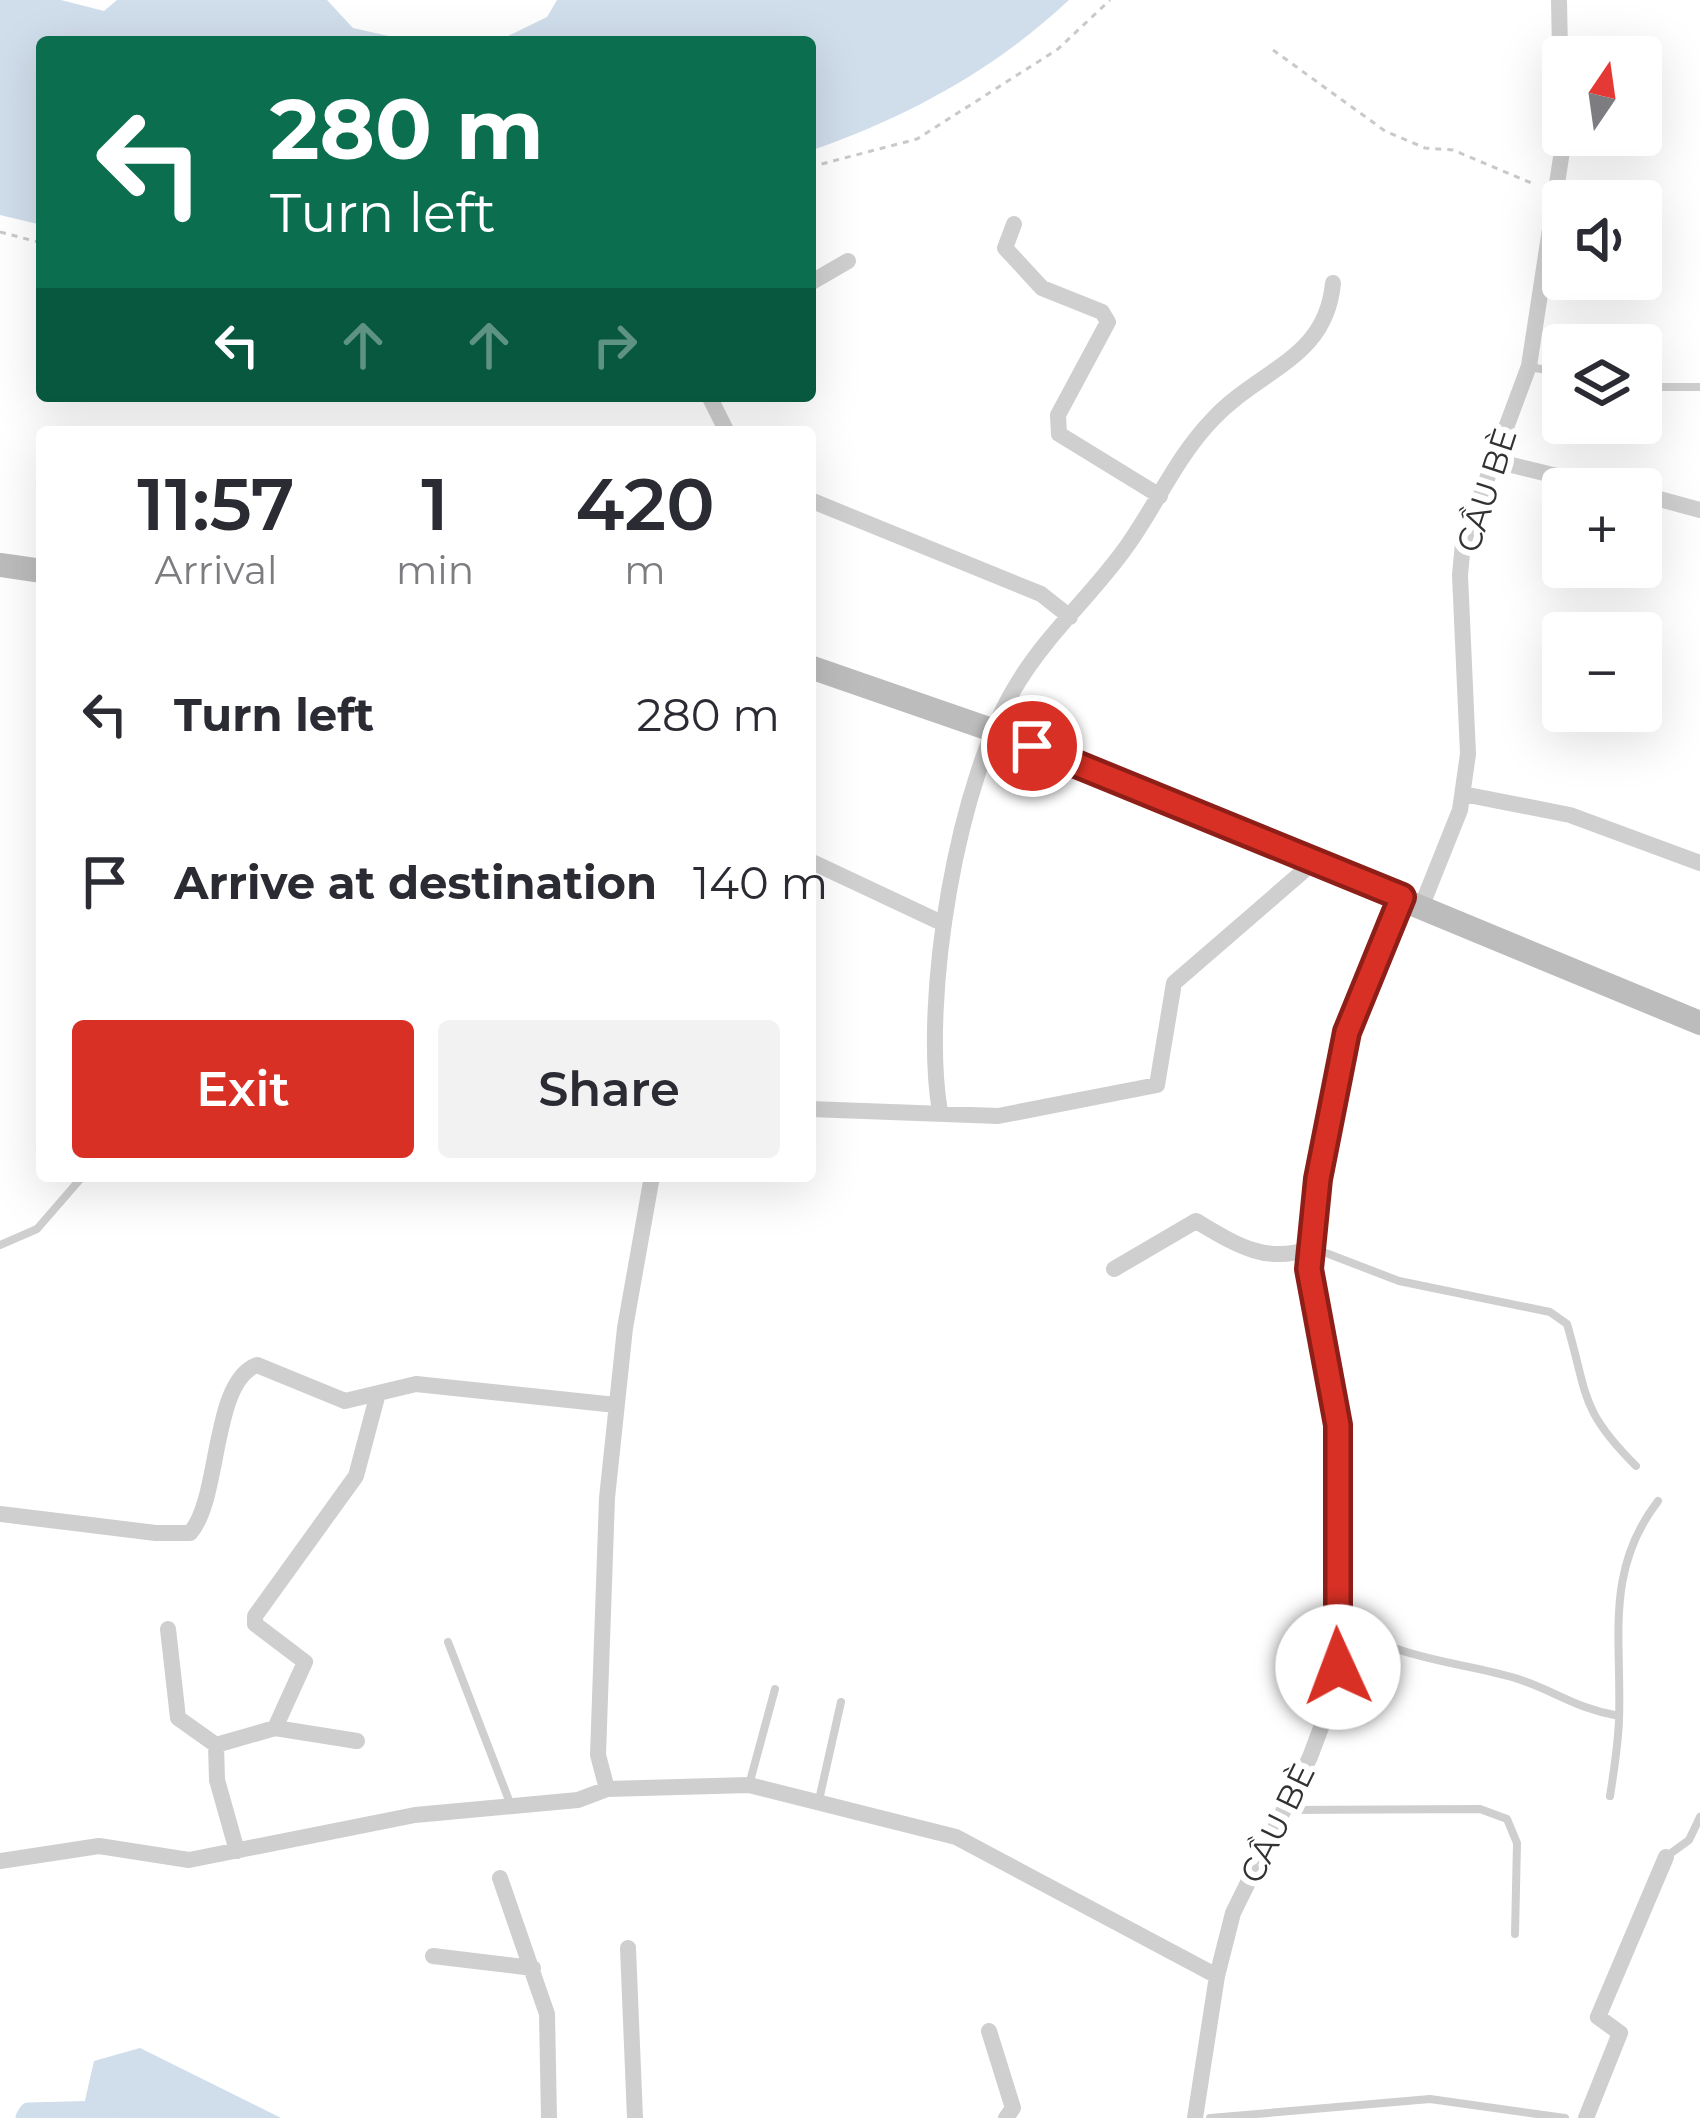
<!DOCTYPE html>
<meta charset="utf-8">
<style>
body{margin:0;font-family:Montserrat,sans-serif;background:#f2f2f3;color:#2b2b33;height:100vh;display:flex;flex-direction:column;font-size:45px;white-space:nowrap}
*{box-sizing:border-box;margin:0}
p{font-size:39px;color:#7c7c81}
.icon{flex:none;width:66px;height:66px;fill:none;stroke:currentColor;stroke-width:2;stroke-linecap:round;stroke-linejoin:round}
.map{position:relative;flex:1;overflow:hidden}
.side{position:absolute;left:36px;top:426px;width:780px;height:756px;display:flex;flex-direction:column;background:#fff;border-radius:12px;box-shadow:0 12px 48px #0002}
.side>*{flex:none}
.top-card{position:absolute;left:36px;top:36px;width:780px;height:366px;border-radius:12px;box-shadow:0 12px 48px #0002;background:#0b6e4f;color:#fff;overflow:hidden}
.needle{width:78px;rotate:13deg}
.tools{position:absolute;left:1542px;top:36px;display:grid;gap:24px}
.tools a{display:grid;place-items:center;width:120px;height:120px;border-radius:12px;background:#fff;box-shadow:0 12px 48px #0002;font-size:60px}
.pin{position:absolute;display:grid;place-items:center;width:102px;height:102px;color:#fff;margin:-51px;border:6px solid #fff;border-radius:50%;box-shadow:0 3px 12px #0007}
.me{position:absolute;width:132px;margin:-66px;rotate:358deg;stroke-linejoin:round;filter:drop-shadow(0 0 9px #0008)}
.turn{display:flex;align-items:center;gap:42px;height:252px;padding:0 36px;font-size:54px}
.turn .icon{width:156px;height:156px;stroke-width:2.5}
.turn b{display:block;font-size:84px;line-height:102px}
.lanes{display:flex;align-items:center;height:114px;padding:0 36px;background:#0003;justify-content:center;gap:60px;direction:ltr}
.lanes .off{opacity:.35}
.eta{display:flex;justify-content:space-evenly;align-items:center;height:204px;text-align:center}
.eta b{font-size:72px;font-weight:600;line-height:84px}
.cta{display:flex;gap:24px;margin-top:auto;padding:24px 36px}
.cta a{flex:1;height:138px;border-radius:12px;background:#d93025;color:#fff;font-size:48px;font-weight:600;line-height:138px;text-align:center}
.cta a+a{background:#f2f2f3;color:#2b2b33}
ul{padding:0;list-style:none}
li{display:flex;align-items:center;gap:36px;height:168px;padding:0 36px}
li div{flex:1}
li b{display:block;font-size:45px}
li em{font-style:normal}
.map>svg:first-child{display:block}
</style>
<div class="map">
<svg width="1700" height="2118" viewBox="0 0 1700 2118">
<rect width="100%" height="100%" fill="#fff"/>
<path fill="#d0ddea" d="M 0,0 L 61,0 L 104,11 L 117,0 L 327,0 L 353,28 L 415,42 L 42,42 L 42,225 L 0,215 Z
M 557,0 L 1069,0 C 993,71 907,117 810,151 L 810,42 L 496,42 L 547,17 Z
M 140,2048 L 281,2118 L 81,2118 L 94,2061 Z"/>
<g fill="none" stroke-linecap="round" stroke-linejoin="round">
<path stroke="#d0ddea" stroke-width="21" d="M 26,2118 L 29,2113 L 108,2111"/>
<path stroke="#c9c9c9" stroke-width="3" stroke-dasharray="6 6" stroke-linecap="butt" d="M 1273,50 L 1385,131 L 1425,148 L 1453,150 L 1536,185
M 810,167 L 917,139 L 1058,49 L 1110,0
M 0,232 L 42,243"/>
<path stroke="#cfcfcf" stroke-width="8" d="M 1530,367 L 1563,373
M 1641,387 L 1700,387
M 0,1245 L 37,1229 L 83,1176
M 1313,1248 L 1399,1281 L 1550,1312 L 1567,1324 C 1588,1395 1579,1409 1636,1466
M 1341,1616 C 1384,1659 1459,1661 1515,1678 C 1554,1690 1576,1709 1619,1716
M 448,1642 L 510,1803
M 749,1785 L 775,1689
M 1610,1796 C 1614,1771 1618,1745 1619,1720 C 1622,1639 1604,1571 1658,1501
M 819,1800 L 841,1702
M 1286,1810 L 1480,1809 L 1507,1819 L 1517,1843 L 1515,1934
M 1667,1856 L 1689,1840 L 1700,1817
M 1210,2118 L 1430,2099 L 1565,2118"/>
<path stroke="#cfcfcf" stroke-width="16" d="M 1014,224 L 1005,248 L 1042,288 L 1102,312 L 1108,322 L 1058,415 L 1059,434 L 1160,496
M 810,283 L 848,261
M 709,396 L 727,432
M 1495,461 L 1610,489
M 1641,494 L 1700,510
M 810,500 L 1041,594 L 1070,617
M 1463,794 L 1570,815 L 1700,863
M 810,861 L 944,924
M 1422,905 L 1460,810 L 1468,754 L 1460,575 L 1463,543 L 1529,366 L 1562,151 L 1559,0
M 810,1109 L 998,1116 L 1157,1085 L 1174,983 L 1315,861
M 940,1112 C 921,999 957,778 1019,681 C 1049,632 1094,593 1127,546 C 1157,504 1177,456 1213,419 C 1261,368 1326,359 1333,283
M 652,1176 L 625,1328 L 607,1498 L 598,1755 L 607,1789 L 749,1785 L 956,1837 L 1217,1976
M 1114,1269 L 1196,1221 C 1235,1244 1266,1265 1311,1248
M 0,1514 L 156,1533 L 190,1533 C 221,1499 211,1382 257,1365 L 345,1401 L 416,1384 L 616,1405
M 168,1629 L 178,1718 L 216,1745 L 217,1780 L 237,1851
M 275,1728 L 305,1662 L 255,1624 L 255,1616 L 356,1476 L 377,1397
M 216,1745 L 275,1728 L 357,1741
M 0,1861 L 99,1846 L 189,1860 L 415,1815 L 578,1800 L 607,1789
M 500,1878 L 547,2014 L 549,2118
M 628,1948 L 635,2118
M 433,1956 L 533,1968
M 989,2031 L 1013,2108 L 1006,2118
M 1195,2118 L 1217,1976 L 1233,1913 L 1310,1757 L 1334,1693 L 1339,1646 L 1334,1575 L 1338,1425 L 1309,1269 L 1318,1179 L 1347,1032 L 1403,897
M 1586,2118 L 1620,2033 L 1598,2017 L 1666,1857"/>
<path stroke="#bcbcbc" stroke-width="24" d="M 0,565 L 42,571
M 810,667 L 992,730 L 1700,1023"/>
</g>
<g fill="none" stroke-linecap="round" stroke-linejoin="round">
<defs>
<path id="route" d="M 1032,746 L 1402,897 L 1347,1032 L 1318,1179 L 1309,1269 L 1338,1425 L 1338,1667"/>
</defs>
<use href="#route" stroke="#8d1f18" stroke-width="30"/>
<use href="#route" stroke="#d93025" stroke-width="21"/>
</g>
<g text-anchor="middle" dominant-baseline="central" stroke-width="12" stroke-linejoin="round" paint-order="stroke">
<g font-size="33" fill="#323232" stroke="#fff">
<text transform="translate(1486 490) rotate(-72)">CẦU BÈ</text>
<text transform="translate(1277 1823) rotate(-64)">CẦU BÈ</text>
</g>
</g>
</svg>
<div class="tools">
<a><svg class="needle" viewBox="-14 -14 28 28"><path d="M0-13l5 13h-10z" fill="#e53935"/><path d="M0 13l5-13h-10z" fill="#7c7c81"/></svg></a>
<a><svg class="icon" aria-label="sound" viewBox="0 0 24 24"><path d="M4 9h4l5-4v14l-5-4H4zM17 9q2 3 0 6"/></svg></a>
<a><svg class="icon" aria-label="layers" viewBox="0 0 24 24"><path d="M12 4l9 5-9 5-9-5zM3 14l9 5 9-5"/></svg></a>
<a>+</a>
<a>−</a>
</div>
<div class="pin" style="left:1032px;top:746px;background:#d93025"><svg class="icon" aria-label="arrive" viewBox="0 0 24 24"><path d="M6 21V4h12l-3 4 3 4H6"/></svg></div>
<svg class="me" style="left:1338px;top:1667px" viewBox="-20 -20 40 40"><circle r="19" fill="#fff"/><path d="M0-13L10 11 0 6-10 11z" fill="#d93025"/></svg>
<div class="top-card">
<div class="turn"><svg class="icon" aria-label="left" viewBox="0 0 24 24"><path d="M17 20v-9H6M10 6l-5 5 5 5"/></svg><div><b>280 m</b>Turn left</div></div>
<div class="lanes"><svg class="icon" aria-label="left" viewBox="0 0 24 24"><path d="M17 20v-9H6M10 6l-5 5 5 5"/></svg><svg class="icon off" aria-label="ahead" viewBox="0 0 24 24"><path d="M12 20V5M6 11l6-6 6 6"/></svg><svg class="icon off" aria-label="ahead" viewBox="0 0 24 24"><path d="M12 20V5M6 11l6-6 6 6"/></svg><svg class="icon off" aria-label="right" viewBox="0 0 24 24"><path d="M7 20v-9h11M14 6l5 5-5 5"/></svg></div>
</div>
<section class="side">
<div class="eta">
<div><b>11:57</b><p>Arrival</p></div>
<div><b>1</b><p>min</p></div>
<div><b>420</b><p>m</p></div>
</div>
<ul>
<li><svg class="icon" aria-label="left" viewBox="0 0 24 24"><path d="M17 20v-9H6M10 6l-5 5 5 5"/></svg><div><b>Turn left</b></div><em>280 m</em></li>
<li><svg class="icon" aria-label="arrive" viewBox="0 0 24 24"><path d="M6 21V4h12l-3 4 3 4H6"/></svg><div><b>Arrive at destination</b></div><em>140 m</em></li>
</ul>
<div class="cta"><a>Exit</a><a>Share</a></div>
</section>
</div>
